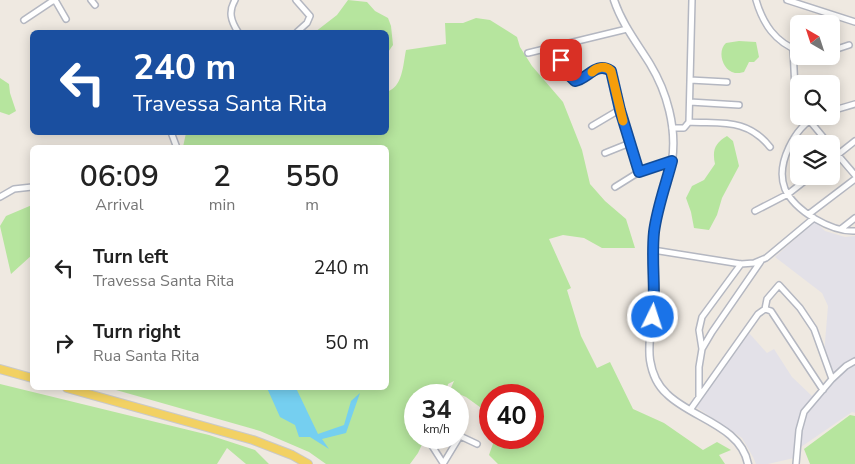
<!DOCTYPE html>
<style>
body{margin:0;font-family:"Nunito Sans",sans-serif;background:#f2f2f2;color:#222;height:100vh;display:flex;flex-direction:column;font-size:19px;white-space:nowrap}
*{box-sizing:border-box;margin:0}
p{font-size:16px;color:#767676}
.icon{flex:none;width:28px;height:28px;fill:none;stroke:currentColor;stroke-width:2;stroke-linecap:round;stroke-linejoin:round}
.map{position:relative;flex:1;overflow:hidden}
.panel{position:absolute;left:30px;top:145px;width:359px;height:245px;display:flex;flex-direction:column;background:#fff;border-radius:8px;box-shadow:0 2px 12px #0003}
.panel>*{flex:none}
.banner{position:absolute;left:30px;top:30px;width:359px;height:105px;border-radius:8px;box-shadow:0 2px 12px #0003;background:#1a4fa0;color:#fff;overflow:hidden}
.needle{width:32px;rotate:321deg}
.fabs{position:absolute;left:790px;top:15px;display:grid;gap:10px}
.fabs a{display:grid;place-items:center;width:50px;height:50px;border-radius:8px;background:#fff;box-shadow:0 2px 12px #0003;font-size:25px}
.speed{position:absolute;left:404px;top:384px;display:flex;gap:10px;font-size:25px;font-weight:700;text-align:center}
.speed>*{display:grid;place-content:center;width:65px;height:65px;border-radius:50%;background:#fff;box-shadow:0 2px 12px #0003;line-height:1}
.speed small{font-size:12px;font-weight:400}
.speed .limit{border:8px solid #d22;background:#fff;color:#111}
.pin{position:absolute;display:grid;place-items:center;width:42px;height:42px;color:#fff;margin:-21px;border-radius:10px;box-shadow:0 2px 8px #0006}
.me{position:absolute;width:55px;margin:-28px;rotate:4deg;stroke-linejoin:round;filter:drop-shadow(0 0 4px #0008)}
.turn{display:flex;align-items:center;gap:18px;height:105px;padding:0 20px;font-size:22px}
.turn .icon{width:65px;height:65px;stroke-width:2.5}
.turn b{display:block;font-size:35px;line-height:42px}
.eta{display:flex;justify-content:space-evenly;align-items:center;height:85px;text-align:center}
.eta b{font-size:30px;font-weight:600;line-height:35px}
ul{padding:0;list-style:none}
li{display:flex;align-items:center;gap:15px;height:75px;padding:0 20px}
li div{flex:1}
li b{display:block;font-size:19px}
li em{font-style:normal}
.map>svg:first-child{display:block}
</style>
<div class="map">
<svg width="855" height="464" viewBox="0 0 855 464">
<rect width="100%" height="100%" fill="#efe9e1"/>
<path fill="#e3e1e8" d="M 815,221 L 825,231 L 845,237 L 855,236 L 855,413 L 852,412 L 801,447 L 796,444 L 794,445 L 794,458 L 768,464 L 756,464 L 753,457 L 742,438 L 696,407 L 749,333 L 767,353 L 774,349 L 792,377 L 812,396 L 832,375 L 824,354 L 828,306 L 822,293 L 775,257 Z"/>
<path fill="#b6e59e" d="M 348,0 L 367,2 L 375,11 L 388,18 L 391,26 L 393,45 L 386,55 L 386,32 L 315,32 L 337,15 Z
M 476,18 L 490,20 L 517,37 L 520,47 L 532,66 L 563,102 L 582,150 L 590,184 L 605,201 L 626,219 L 635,248 L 602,248 L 584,238 L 563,235 L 549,239 L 571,288 L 567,290 L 581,336 L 597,368 L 610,362 L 633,409 L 664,423 L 703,450 L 717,442 L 731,450 L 719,455 L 725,464 L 498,464 L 489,455 L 495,438 L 532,438 L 532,395 L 490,395 L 490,429 L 487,427 L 484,410 L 466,397 L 450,390 L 454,381 L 448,384 L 445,395 L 415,395 L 415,438 L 425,438 L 418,453 L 410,464 L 326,464 L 309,452 L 260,431 L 109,388 L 386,388 L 386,148 L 183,147 L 186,133 L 386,132 L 386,92 C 403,88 403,64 406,50 L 446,44 L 445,23 L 463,23 Z
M 739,41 L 756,42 L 759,57 L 754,62 L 749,62 L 744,72 C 741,73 738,73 735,73 C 722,70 717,51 726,43 Z
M 0,78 L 9,84 L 10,93 L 16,111 L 9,115 L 0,112 Z
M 727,136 L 733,141 L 739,166 L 722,198 L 717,215 L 709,230 L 694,228 L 691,212 L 686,198 L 692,186 L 704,180 L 715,164 C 712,150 715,143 727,136 Z
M 32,205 L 32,255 L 11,274 L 0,226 L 6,216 Z
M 0,384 L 209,435 L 255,450 L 269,464 L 246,464 L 227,448 L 217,464 L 0,464 Z
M 850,415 L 855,416 L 855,464 L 810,464 L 804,449 Z"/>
<path fill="#75cff0" d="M 267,388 L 296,388 L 318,434 L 344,425 L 351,401 L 360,393 L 346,433 L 322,439 L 329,449 L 310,437 L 299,437 L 295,425 L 280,417 Z"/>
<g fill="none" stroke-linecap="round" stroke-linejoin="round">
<defs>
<path id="minor" d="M 55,0 L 66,19
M 91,0 L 95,5
M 235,0 C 228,12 231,21 238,32
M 296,0 L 310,16 L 307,23 L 297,32
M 756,0 C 763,24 775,42 799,51
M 787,0 L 855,22
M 24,20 L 54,0
M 558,46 C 561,59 564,72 575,81 C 588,79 596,61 611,71 L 619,110 L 639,172
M 793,49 L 795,89
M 831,51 L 849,45
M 528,53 L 627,29
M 690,80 L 727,82
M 690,102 L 739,105
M 831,111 L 855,104
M 817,116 C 795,127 775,164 785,189 C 795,211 831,232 855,231
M 809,120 L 829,144
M 689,122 C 722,124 747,118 770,147
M 592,126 L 619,110
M 672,128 L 684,128 L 689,122 L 692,0
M 171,132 L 177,148
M 791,144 L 799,152
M 831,147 L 855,175
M 605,153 L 630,143
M 831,160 L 855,141
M 615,187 L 639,172 L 672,161
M 0,197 L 14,189 L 32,187
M 755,211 L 788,194 L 811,176
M 809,214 L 855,179
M 841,229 L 855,218
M 653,250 L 741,264 L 754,263 L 766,258 L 814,218
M 765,309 L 767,299 L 779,285 L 800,308 L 814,329 L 832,379
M 765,309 L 771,311 L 823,390
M 702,349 L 699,330 L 702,317 L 741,264
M 699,397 L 699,367 L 702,349 L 712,332 L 761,261
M 690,410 L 758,314 L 765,309
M 460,436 L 477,444
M 427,438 L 443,463
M 443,464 L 460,436 L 460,432 L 458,427
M 796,464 L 799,430 L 804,412 L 832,379 L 846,366 L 855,361"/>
<path id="tertiary" d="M 614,0 C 622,24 637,43 650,64 C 667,92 677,128 672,161 C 667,180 659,200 656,220 C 651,245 655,270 654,296 C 654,317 647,339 650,360 C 652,373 657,385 667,394 C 691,418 741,426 748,464"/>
<path id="primary" d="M 0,369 L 32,378
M 67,388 L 253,440 L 292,455 L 308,464"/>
</defs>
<use href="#minor" stroke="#b4b7c1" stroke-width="8"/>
<use href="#tertiary" stroke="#b4b7c1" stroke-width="9"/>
<use href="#primary" stroke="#c9c9c9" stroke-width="10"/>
<use href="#minor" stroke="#fff" stroke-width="5"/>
<use href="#tertiary" stroke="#fff" stroke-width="6"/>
<use href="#primary" stroke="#f2d163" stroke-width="8"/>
</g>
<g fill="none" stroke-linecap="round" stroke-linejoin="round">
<defs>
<path id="route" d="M 561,60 L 568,74 L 575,81 C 588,79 596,61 611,71 L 620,110 L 639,172 L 672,161 C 666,184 657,208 654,232 C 651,261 656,289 653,317"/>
</defs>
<use href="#route" stroke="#114b97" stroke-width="12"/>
<use href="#route" stroke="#1a73e8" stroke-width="9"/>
<path stroke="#f59e0b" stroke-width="9" d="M 592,72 C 597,67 605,65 611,71 L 623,121"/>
</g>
</svg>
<div class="fabs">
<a><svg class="needle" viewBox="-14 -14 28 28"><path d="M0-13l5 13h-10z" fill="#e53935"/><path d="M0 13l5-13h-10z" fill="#767676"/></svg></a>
<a><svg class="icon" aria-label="search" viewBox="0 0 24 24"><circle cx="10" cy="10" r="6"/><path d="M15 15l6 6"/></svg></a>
<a><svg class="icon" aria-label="layers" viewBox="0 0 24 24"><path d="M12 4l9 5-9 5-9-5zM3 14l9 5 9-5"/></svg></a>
</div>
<div class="speed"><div>34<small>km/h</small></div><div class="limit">40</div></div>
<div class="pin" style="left:561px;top:60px;background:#d93025"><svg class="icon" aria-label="arrive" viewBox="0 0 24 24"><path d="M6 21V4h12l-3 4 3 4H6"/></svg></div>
<svg class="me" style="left:653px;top:317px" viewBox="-20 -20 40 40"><circle r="17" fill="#1a73e8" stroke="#fff" stroke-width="3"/><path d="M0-11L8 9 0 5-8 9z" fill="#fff"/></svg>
<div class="banner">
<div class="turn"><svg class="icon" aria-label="left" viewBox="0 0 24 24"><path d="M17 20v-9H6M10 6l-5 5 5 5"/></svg><div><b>240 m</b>Travessa Santa Rita</div></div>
</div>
<section class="panel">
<div class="eta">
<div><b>06:09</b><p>Arrival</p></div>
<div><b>2</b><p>min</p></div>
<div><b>550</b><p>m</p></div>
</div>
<ul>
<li><svg class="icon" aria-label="left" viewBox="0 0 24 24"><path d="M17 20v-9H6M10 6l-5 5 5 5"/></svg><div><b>Turn left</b><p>Travessa Santa Rita</p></div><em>240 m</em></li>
<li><svg class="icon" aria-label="right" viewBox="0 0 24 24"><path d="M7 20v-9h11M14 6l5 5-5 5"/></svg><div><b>Turn right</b><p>Rua Santa Rita</p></div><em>50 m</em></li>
</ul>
</section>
</div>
